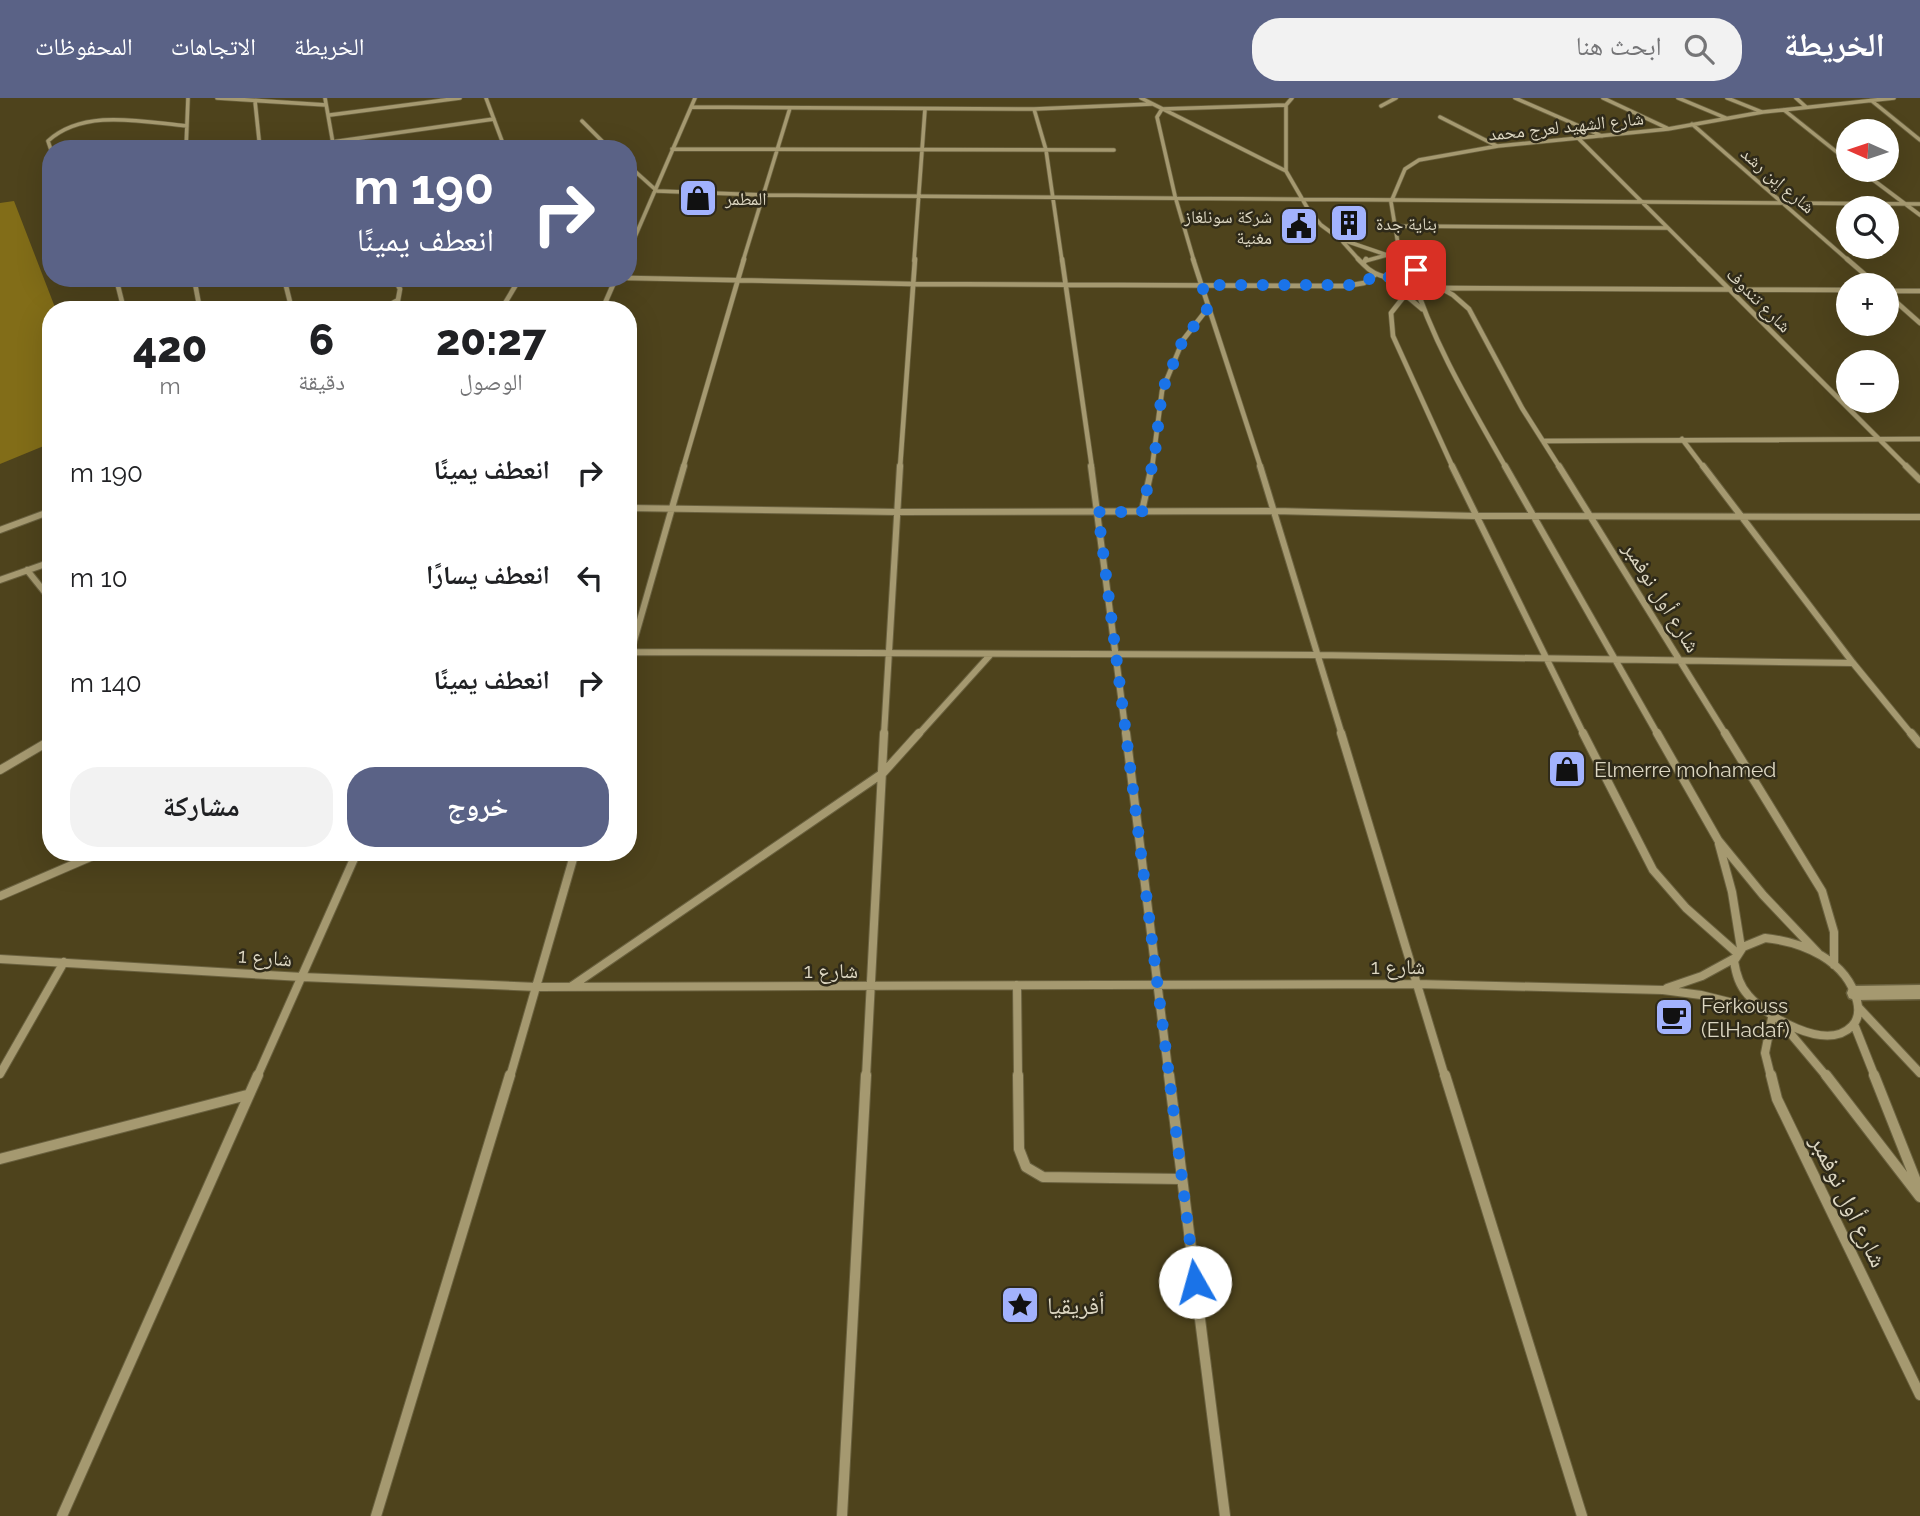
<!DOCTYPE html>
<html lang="ar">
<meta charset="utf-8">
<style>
body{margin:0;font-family:Raleway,"Noto Naskh Arabic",sans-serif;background:#f2f2f2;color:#202124;direction:rtl;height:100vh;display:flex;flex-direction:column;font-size:26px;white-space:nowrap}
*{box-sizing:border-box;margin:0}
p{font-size:23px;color:#757577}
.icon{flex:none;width:38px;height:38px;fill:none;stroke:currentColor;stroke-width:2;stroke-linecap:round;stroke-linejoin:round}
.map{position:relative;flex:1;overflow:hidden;direction:ltr}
.drawer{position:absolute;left:42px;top:203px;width:595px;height:560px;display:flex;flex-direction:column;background:#fff;border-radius:28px;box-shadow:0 7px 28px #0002;direction:rtl}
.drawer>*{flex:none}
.banner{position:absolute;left:42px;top:42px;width:595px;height:147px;border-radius:28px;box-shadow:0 7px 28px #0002;direction:rtl;background:#5a6286;color:#fff;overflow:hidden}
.needle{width:46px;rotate:273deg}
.buttons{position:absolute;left:1836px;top:21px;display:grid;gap:14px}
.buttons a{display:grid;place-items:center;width:63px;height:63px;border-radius:50%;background:#fff;box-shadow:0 7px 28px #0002;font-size:35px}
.pin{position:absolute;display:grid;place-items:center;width:60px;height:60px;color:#fff;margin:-30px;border-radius:14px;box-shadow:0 4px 10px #0006}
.me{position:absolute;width:77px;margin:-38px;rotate:353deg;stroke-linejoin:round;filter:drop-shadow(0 0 5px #0008)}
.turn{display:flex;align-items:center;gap:24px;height:147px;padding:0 28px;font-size:32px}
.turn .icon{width:91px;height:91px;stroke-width:2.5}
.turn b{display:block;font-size:49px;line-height:60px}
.eta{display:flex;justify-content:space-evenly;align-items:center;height:119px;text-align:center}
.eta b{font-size:42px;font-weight:800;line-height:49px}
.cta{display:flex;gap:14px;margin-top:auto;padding:14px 28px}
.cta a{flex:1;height:80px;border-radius:28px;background:#5a6286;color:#fff;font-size:28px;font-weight:800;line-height:80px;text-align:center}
.cta a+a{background:#f2f2f2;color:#202124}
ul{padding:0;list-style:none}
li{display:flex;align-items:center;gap:21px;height:105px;padding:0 28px}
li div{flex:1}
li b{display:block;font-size:26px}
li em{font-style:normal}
header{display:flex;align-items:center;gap:42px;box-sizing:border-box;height:98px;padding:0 35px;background:#5a6286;color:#fff}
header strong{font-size:33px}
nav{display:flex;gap:38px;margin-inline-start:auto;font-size:24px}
.search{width:490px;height:63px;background:#f2f2f2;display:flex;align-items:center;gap:18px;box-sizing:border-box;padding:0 24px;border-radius:28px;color:#757577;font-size:26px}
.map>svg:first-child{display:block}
</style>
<header>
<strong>الخريطة</strong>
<div class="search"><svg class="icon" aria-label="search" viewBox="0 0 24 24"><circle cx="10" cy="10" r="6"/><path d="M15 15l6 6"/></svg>ابحث هنا</div>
<nav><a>الخريطة</a><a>الاتجاهات</a><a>المحفوظات</a></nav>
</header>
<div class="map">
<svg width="1920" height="1418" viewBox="0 0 1920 1418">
<rect width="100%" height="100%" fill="#4e431c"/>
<path fill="#826d18" d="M 14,103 L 56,212 L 51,212 L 51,345 L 0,366 L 0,105 Z"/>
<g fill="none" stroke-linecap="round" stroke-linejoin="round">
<defs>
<path id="street-far4" d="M 217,0 L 326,7
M 325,0 L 334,51
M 486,0 L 505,51
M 1141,0 L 1286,73
M 1292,0 L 1286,7 L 1286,73 L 1308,111 L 1321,127 L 1340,141 L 1387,157
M 1515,0 L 1602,38
M 1603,0 L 1667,30
M 1678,0 L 1726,20
M 1727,0 L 1762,14
M 1796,0 L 1806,9
M 255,3 L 260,51
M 1872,3 L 1920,42
M 1381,8 L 1396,0
M 691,9 L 1034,11 L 1152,6
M 1034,11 L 1046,52 L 1062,163
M 1784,12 L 1848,63
M 330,17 L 460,0
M 1440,19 L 1497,48
M 582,23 L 610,51
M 1692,26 L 1849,163
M 1579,41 L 1701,163
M 332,44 L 494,21
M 186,51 L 188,0
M 476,51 L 503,47
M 672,51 L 1114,52
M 51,52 L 48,43 C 84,10 143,24 187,28
M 628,67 L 657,93 L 764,97 L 1920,106
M 1860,72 L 1920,117
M 1396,128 L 1668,130
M 1343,144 L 1360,163
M 628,155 L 695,0
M 1395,158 L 1398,146 L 1391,104 L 1405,71 L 1419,62 L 1498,48 L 1668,31 L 1763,14 L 1894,0
M 743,163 L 790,10
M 914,163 L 925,11
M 1194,163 L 1175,98 L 1157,19 L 1162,11 L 1286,7
M 1365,163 L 1387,157 L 1405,163"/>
<path id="street-far3" d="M 1062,161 L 1092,370
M 1193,161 L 1261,370
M 1358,161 L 1363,166
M 1366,161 L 1363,166 C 1377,181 1396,183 1414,175 L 1413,165 L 1399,161
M 1699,161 L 1908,370
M 1847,161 L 1877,187
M 1414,175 L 1453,197 L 1469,211 L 1522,310 L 1560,370
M 1412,177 C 1433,245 1471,308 1506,370
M 1384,179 L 1422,211
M 116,180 L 124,212
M 194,180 L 200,212
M 284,180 L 292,212
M 628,180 L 912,186 L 1346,188 L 1364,185 L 1376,176
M 1442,190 L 1848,192
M 1886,193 L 1920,193
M 1886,195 L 1920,225
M 1406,196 L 1391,215 L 1393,238 L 1453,370
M 380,212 L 398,202 L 400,191 L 394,180
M 501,212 L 520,180
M 602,212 L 616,180
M 1682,341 L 1704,370
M 1543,343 L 1920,341
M 683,370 L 744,161
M 900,370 L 915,161
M 1152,370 L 1162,293 L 1183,242 L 1208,210"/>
<path id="street-far2" d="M 1091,368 L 1126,637
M 1260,368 L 1342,637
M 1452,368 L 1584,637
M 1505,368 L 1658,637
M 1559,368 L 1726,637
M 1703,368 L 1853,565 L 1912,637
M 1906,368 L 1920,382
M 628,410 L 897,414 L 1275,413 L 1475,418 L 1920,419
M 1142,413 L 1152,368
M 0,432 L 51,413
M 27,472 L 51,502
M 0,482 L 51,464
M 631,554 L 1316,557 L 1853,565
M 628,564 L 684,368
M 884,637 L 900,368
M 918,637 L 991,556"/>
<path id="street-far1" d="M 1126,635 L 1169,979
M 1341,635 L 1445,979
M 1583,635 L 1653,772 L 1686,810 L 1737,855
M 1657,635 L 1718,742 L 1763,797 L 1818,855
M 1725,635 L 1822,793 L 1834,834 L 1834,867
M 1911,635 L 1920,646
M 0,672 L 51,642
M 1719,746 L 1732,794 L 1741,850
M 0,798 L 102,754
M 1765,840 C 1803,844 1847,862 1857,903 C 1859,911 1859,921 1852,928 C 1826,955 1766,918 1748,897 C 1739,887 1736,876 1734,863 L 1743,849 Z
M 0,861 L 302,879 L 537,889 L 1416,886 L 1663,892 L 1701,897 L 1761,912
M 1017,887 L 1018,979
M 572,888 L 883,675 L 919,635
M 1667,890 L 1702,878 L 1735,860
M 1859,910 L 1920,975
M 1854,926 L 1875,979
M 1785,929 L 1827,979
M 0,976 L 64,864
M 257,979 L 357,754
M 510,979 L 575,754
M 866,979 L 884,635
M 1771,979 L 1765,955 L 1772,920"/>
<path id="street" d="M 1018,977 L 1019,1051 L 1026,1069 L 1043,1079 L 1181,1081
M 1169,977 L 1225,1418
M 1445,977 L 1582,1418
M 1771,977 L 1777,1001 L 1920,1297
M 1826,977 L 1920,1099
M 1874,977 L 1920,1093
M 0,1061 L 247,997
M 62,1418 L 258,977
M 376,1418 L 510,977
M 842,1418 L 866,977"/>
<path id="secondary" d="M 1920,887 L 1920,901 L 1855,902 L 1849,900 L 1847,895 L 1849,890 L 1855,888 Z"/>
</defs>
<use href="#street-far4" stroke="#6a613f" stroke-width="5"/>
<use href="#street-far3" stroke="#6a613f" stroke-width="6"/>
<use href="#street-far2" stroke="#6a613f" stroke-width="8"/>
<use href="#street-far1" stroke="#6a613f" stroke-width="10"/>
<use href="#street" stroke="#6a613f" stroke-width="12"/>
<use href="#secondary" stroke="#6a613f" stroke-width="3"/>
<use href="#street-far4" stroke="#a59970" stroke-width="3.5"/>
<use href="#street-far3" stroke="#a59970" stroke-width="4.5"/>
<use href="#street-far2" stroke="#a59970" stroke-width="6"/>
<use href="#street-far1" stroke="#a59970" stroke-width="8"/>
<use href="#street" stroke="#a59970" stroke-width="10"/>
<use href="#secondary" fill="#a59970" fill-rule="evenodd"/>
</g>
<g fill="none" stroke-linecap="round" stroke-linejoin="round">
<path stroke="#1a73e8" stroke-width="12" stroke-dasharray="0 21.6" d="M 1195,1184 L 1098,414 L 1142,414 L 1155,355 L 1162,293 L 1183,242 L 1208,210 L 1202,187 L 1353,187 L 1364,185 L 1376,176 C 1389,180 1407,183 1416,172"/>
</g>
<defs>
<symbol id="shop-square" viewBox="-11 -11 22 22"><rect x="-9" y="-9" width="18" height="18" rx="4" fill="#a2b2fd" stroke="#2f2a19"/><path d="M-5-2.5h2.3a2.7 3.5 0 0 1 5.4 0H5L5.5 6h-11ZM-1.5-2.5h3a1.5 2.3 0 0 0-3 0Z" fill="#111"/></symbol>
<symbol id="building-square" viewBox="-11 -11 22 22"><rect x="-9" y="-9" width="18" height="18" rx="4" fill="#a2b2fd" stroke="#2f2a19"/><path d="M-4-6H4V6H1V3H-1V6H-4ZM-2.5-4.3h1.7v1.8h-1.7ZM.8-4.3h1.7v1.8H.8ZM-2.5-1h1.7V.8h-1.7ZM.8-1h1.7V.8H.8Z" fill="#111"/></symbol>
<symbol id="civic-square" viewBox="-11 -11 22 22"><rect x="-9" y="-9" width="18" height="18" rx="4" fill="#a2b2fd" stroke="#2f2a19"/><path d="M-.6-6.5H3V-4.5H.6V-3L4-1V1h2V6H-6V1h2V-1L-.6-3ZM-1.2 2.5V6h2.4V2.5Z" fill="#111"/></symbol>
<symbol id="cafe-square" viewBox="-11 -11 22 22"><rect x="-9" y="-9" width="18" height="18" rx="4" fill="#a2b2fd" stroke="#2f2a19"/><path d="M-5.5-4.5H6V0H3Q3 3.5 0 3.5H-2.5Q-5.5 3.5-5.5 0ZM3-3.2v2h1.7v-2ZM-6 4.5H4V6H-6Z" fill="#111"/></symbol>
<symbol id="sight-square" viewBox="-11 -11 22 22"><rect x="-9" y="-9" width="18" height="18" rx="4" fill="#a2b2fd" stroke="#2f2a19"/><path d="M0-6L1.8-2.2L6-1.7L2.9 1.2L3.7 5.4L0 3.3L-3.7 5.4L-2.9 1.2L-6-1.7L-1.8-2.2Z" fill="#111"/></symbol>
</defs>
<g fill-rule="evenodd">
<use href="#shop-square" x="676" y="78" width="44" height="44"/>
<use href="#building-square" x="1327" y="103" width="44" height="44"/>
<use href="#civic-square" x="1277" y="106" width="44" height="44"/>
<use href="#shop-square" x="1545" y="649" width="44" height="44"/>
<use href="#cafe-square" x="1652" y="897" width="44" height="44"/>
<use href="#sight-square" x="998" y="1185" width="44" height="44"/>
</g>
<g text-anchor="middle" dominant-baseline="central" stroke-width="5" stroke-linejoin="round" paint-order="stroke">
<g font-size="18" fill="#ddd7c2" stroke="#2f2a19">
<text transform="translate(1566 28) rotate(-6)">شارع الشهيد لعرج محمد</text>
<text transform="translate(1778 82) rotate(41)">شارع إبن رشد</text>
<text transform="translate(1759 202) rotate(45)">شارع تندوف</text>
</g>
<g font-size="18" fill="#ddd7c2" stroke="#2f2a19" text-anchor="start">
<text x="725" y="100">المطمر</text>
<text x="1272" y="118" text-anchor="end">شركة سونلغاز<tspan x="1272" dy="21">مغنية</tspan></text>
<text x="1376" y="125">بناية جدة</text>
</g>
<g font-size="21" fill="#ddd7c2" stroke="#2f2a19">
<text transform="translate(1662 499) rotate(58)">شارع أول نوفمبر</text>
<text transform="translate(265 859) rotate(4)">شارع 1</text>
<text x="1398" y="868">شارع 1</text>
<text x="831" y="872">شارع 1</text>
</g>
<g font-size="21" fill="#ddd7c2" stroke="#2f2a19" text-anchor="start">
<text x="1594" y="671">Elmerre mohamed</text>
<text x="1701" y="907">Ferkouss<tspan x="1701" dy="24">(ElHadaf)</tspan></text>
</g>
<g font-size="24" fill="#ddd7c2" stroke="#2f2a19">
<text transform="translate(1849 1103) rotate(64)">شارع أول نوفمبر</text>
</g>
<g font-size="24" fill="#ddd7c2" stroke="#2f2a19" text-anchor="start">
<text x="1047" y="1207">أفريقيا</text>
</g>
</g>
</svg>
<div class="buttons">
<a><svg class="needle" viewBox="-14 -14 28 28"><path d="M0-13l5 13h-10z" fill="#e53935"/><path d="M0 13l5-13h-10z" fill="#757577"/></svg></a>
<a><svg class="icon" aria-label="search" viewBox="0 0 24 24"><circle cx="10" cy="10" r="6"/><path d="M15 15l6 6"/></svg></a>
<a>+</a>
<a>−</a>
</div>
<div class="pin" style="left:1416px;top:172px;background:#d93025"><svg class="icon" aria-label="arrive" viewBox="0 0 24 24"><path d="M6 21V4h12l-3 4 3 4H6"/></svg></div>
<svg class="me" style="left:1195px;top:1184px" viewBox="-20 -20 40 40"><circle r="19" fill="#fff"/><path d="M0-13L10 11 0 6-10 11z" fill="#1a73e8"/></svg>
<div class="banner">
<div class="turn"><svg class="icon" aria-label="right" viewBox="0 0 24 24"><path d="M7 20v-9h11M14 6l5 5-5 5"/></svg><div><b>190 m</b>انعطف يمينًا</div></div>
</div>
<section class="drawer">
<div class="eta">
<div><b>20:27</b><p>الوصول</p></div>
<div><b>6</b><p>دقيقة</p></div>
<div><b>420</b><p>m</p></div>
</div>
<ul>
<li><svg class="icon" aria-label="right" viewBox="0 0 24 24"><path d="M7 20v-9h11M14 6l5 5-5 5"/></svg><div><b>انعطف يمينًا</b></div><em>190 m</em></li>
<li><svg class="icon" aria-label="left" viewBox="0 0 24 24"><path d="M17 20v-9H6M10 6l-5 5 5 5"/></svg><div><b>انعطف يسارًا</b></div><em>10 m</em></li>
<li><svg class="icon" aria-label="right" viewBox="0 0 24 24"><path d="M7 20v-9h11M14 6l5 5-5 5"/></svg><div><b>انعطف يمينًا</b></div><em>140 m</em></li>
</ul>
<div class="cta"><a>خروج</a><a>مشاركة</a></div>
</section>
</div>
